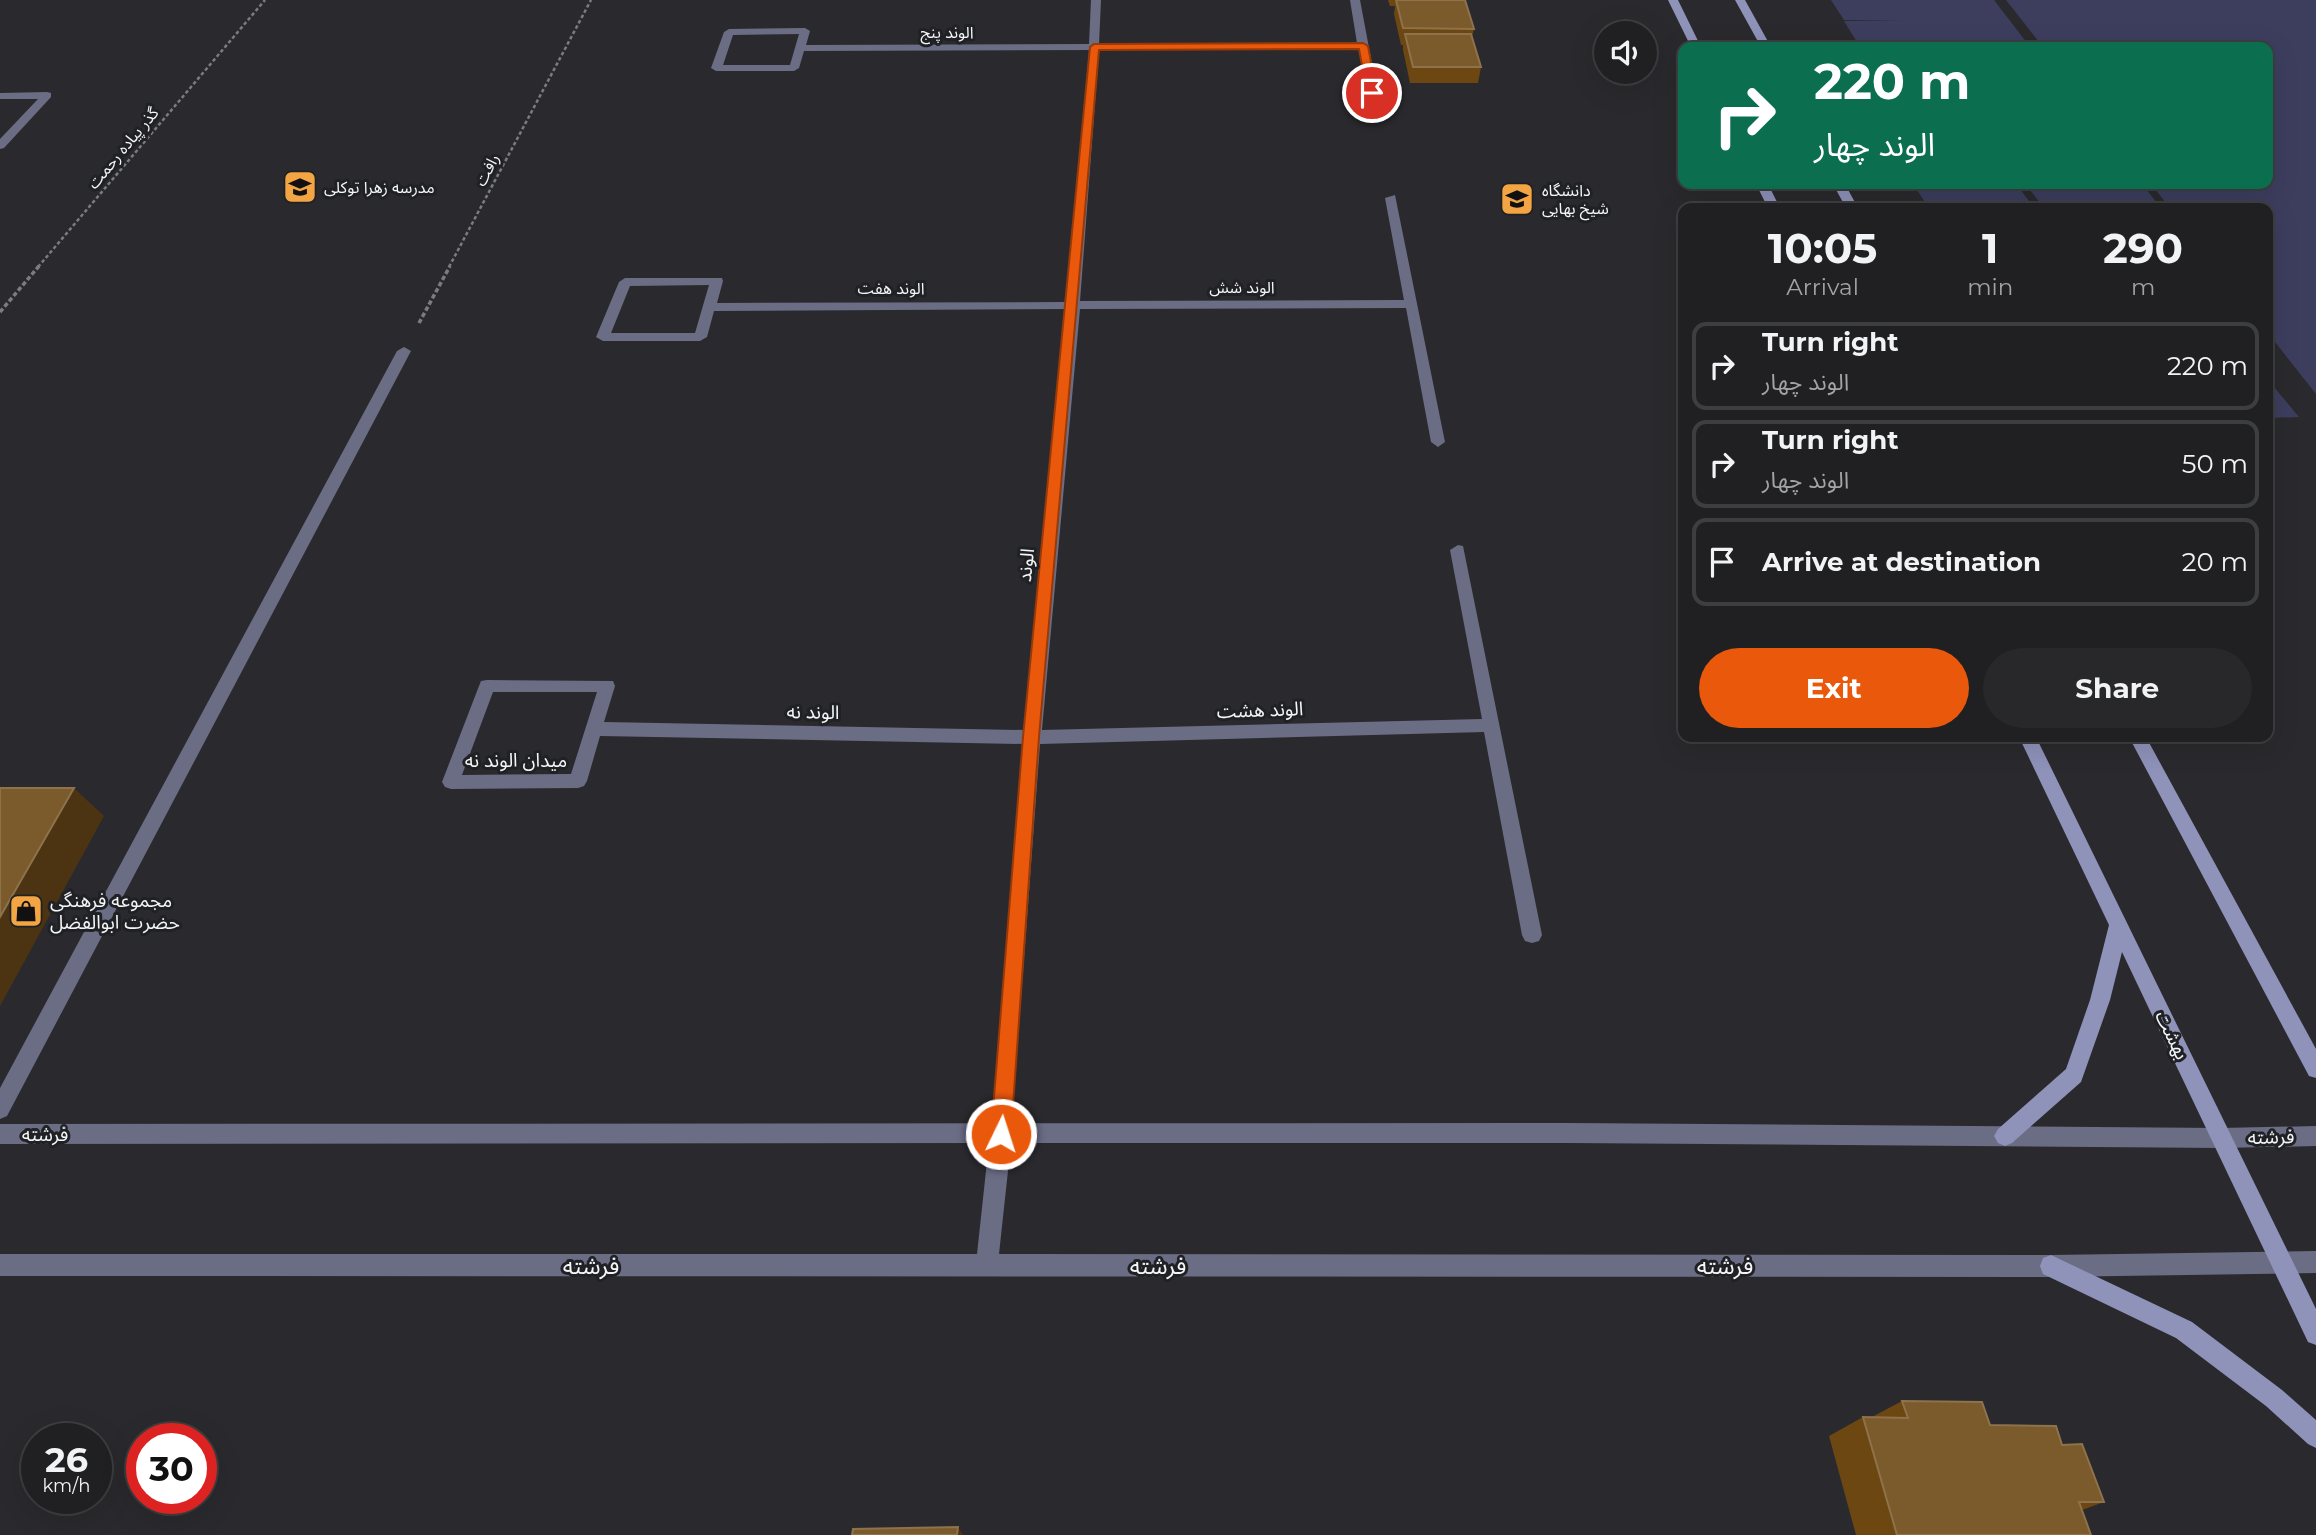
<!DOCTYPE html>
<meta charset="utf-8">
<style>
body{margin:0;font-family:Montserrat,"Noto Sans Arabic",sans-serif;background:#28282a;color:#f1f3f6;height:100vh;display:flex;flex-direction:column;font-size:26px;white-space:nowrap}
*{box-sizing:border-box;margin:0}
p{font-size:23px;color:#a2a3a5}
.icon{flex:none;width:38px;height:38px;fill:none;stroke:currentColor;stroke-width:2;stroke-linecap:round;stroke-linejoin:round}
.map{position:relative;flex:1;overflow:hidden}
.side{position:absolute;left:1678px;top:203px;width:595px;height:539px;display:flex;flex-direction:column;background:#202022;border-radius:14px;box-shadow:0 7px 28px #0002,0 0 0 2px #3d3e40}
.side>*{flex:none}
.banner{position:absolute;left:1678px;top:42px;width:595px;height:147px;border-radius:14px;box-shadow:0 7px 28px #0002,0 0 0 2px #3d3e40;background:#0b6e4f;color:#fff;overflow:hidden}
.controls{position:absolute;left:1594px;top:21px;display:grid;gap:14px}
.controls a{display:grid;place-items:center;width:63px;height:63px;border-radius:50%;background:#202022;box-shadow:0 7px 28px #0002,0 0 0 2px #3d3e40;font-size:35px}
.speed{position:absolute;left:21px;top:1423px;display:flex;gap:14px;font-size:35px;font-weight:700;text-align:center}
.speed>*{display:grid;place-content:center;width:91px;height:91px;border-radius:50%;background:#202022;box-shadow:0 7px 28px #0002,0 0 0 2px #3d3e40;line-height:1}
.speed small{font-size:18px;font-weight:400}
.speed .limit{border:10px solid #d22;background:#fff;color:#111}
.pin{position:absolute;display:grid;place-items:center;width:60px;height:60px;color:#fff;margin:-30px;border:4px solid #fff;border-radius:50%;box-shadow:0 2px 7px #0007}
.me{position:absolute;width:77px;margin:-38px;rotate:4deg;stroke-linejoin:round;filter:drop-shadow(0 0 5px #0008)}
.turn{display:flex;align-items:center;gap:24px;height:147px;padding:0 21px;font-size:32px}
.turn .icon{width:91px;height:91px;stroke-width:2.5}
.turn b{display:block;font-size:49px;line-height:60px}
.eta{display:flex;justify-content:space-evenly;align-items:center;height:119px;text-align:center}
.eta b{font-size:42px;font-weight:700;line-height:49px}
.action{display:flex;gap:14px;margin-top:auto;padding:14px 21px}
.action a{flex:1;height:80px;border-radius:42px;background:#ea580c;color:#fff;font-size:28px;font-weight:700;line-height:80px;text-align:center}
.action a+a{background:#28282a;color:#f1f3f6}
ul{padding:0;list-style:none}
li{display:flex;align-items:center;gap:21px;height:88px;margin:0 14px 10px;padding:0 7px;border:4px solid #3d3e40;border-radius:14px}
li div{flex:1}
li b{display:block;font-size:26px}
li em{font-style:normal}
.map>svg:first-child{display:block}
</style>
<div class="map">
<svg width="2316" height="1535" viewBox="0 0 2316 1535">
<rect width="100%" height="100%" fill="#2a2a2e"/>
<path fill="#3d3e5e" d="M 1831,0 L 1994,0 L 2030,47 L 1860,47 L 1844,21 L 1906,21 L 1844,20 Z
M 2006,0 L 2316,0 L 2316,394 L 2268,333 L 2268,208 L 2170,208 L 2151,184 L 2268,184 L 2268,47 L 2043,47 Z
M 2020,189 L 2034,208 L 1929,208 L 1917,190 Z
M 2146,189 L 2161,208 L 2044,208 L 2030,190 Z
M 2268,380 L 2299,417 L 2268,418 Z"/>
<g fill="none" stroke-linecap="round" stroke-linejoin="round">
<path stroke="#7c7c80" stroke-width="2.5" stroke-dasharray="3.5 2.5" stroke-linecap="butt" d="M 38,267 L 265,0
M 449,267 L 591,0"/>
<path stroke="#7c7c80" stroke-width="3.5" stroke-dasharray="4.5 2.5" stroke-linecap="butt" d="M 0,312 L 39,266
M 419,323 L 450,266"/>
<path fill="#6b6d85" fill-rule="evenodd" d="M 1091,0 L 1101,0 L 1099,44 L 1357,43 L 1350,0 L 1360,0 L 1382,117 L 1376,120 L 1370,117 L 1359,49 L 1099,50 L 1080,301 L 1404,300 L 1385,198 L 1395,195 L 1445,442 L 1438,447 L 1431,442 L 1406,308 L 1080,309 L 1042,730 L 1482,719 L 1450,550 L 1458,545 L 1463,546 L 1542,935 L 1539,941 L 1532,943 L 1525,941 L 1522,935 L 1484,732 L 1040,744 L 1011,1134 L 1008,1141 L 1001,1144 L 994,1141 L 991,1134 L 1023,744 L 600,736 L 587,781 L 584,786 L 578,788 L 451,789 L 445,787 L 442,782 L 479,686 L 481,681 L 487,680 L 613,681 L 615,686 L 604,722 L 1024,730 L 1067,309 L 714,311 L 707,337 L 700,341 L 603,341 L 596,337 L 619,282 L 625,278 L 722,278 L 723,281 L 717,303 L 1067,302 L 1089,50 L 804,51 L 799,68 L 794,71 L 716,71 L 711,68 L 724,32 L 729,29 L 805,28 L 810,31 L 806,45 L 1089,44 ZM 799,34 L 790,65 L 723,65 L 733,35 ZM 709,285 L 695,333 L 611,333 L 630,286 ZM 493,692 L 597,692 L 571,774 L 462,775 Z
M 47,92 L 51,93 L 51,97 L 4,148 L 0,149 L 0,139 L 38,99 L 0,99 L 0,93 Z
M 404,347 L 411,351 L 7,1116 L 0,1119 L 0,1088 L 397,351 Z"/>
<path fill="#6b6d85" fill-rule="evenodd" d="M 1568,1123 L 2221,1128 L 2316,1126 L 2316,1146 L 2221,1148 L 1568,1143 L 1011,1143 L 999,1254 L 2051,1255 L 2316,1251 L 2316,1273 L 2051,1277 L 0,1276 L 0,1254 L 977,1254 L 989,1143 L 0,1144 L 0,1124 Z"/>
<path fill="#8f92b9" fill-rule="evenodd" d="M 1668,0 L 1678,0 L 1701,47 L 1691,47 Z
M 1735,0 L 1745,0 L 1771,47 L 1761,47 Z
M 1756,184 L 1768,184 L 1780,208 L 1768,208 Z
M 1833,184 L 1845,184 L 1858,208 L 1846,208 Z
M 2019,737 L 2036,737 L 2316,1309 L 2316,1345 L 2308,1342 L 2122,952 L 2110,1000 L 2081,1082 L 2012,1143 L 2005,1146 L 1998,1143 L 1994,1136 L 1998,1129 L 2066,1069 L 2090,1000 L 2109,925 Z
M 2129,737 L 2146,737 L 2316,1049 L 2316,1078 L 2309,1076 Z
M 2051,1255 L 2192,1322 L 2282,1390 L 2316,1420 L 2316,1448 L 2308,1444 L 2266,1406 L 2176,1338 L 2043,1274 L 2040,1266 L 2043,1258 Z"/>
</g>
<path fill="#6c4712" d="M 1388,0 L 1465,0 L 1474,29 L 1472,37 L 1481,67 L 1478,83 L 1410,83 L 1403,50 L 1403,45 L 1401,45 L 1394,14 L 1395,6 L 1390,6 Z
M 1902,1401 L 2062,1445 L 2104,1502 L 2082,1510 L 2091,1535 L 1856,1535 L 1829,1436 L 1863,1417 L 1872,1417 Z"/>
<path fill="#4c3413" d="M 74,788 L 104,816 L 0,1006 L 0,917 Z
M 958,1527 L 963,1535 L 957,1535 Z"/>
<path fill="#7b5a2b" stroke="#8e724b" stroke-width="2" d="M 1396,0 L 1465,0 L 1474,29 L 1403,28 Z
M 1405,34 L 1471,34 L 1481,67 L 1413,67 Z
M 0,788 L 74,788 L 0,917 Z
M 1902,1401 L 1982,1402 L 1990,1425 L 2056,1426 L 2062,1445 L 2082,1444 L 2104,1502 L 2079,1502 L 2091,1535 L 1897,1535 L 1863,1417 L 1908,1418 Z
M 958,1527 L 957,1535 L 852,1535 L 853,1529 Z"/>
<path fill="#ea580c" stroke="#983908" stroke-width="2" d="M 1363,43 L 1368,46 L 1377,93 L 1372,96 L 1367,93 L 1359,49 L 1099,50 L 1039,737 L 1011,1134 L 1008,1140 L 1001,1143 L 994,1140 L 991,1134 L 1023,737 L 1090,47 L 1094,44 Z"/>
<defs>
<symbol id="school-square" viewBox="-11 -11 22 22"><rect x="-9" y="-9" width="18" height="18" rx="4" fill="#f3a443" stroke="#202125"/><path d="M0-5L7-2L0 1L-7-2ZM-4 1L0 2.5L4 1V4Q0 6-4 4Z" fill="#111"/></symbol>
<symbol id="university-square" viewBox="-11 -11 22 22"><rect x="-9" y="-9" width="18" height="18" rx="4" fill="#f3a443" stroke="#202125"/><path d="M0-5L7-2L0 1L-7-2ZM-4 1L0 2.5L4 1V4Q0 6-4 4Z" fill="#111"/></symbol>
<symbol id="shop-square" viewBox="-11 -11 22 22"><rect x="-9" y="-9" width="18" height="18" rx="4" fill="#f3a443" stroke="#202125"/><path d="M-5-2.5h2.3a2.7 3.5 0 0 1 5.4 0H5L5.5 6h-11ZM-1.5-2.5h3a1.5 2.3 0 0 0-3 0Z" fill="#111"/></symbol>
</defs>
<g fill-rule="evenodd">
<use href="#school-square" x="281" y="168" width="38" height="38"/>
<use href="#university-square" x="1498" y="180" width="38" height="38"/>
<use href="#shop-square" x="7" y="892" width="38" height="38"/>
</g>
<g text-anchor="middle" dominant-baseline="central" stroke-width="6" stroke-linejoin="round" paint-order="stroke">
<g font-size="16" fill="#f4f5f7" stroke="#202125">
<text x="947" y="32">الوند پنج</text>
<text transform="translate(123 148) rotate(-50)">گذر پیاده رحمت</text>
<text transform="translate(487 170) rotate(-62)">رافت</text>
<text x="1242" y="287">الوند شش</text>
<text x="891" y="288">الوند هفت</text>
</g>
<g font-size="16" fill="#f4f5f7" stroke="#202125" text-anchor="start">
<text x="324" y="187">مدرسه زهرا توکلی</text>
<text x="1542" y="190">دانشگاه<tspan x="1542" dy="18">شیخ بهایی</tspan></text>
</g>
<g font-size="19" fill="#f4f5f7" stroke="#202125">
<text transform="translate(1026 565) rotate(-84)">الوند</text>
<text transform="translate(1260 710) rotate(-2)">الوند هشت</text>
<text transform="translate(813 712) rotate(1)">الوند نه</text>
<text x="516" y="760">میدان الوند نه</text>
<text transform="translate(2172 1035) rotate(64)">بهشت</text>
<text x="45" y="1134">فرشته</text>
<text transform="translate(2271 1137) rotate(-1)">فرشته</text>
</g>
<g font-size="19" fill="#f4f5f7" stroke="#202125" text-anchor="start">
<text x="50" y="900">مجموعه فرهنگی<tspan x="50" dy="22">حضرت ابوالفضل</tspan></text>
</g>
<g font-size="23" fill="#f4f5f7" stroke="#202125">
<text x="591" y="1266">فرشته</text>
<text x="1158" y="1266">فرشته</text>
<text x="1725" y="1266">فرشته</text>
</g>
</g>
</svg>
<div class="controls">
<a><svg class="icon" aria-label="sound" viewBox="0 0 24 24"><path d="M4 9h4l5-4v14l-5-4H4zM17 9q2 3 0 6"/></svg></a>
</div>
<div class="speed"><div>26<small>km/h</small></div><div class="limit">30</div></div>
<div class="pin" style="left:1372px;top:93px;background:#d93025"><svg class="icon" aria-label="arrive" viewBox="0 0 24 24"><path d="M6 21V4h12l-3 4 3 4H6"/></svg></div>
<svg class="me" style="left:1001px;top:1134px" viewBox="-20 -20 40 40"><circle r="17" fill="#ea580c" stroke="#fff" stroke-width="3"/><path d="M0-11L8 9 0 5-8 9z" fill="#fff"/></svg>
<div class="banner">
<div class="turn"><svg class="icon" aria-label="right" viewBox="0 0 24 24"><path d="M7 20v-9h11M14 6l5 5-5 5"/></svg><div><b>220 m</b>الوند چهار</div></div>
</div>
<section class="side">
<div class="eta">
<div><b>10:05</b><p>Arrival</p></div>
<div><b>1</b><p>min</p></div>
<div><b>290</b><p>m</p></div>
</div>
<ul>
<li><svg class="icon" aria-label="right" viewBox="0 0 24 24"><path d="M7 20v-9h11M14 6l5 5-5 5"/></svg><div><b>Turn right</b><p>الوند چهار</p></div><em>220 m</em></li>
<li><svg class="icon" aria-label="right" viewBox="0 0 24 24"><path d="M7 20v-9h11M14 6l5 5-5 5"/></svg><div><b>Turn right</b><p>الوند چهار</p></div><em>50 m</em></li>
<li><svg class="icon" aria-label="arrive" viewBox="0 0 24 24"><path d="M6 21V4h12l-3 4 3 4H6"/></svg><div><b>Arrive at destination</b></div><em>20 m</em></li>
</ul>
<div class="action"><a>Exit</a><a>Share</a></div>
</section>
</div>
